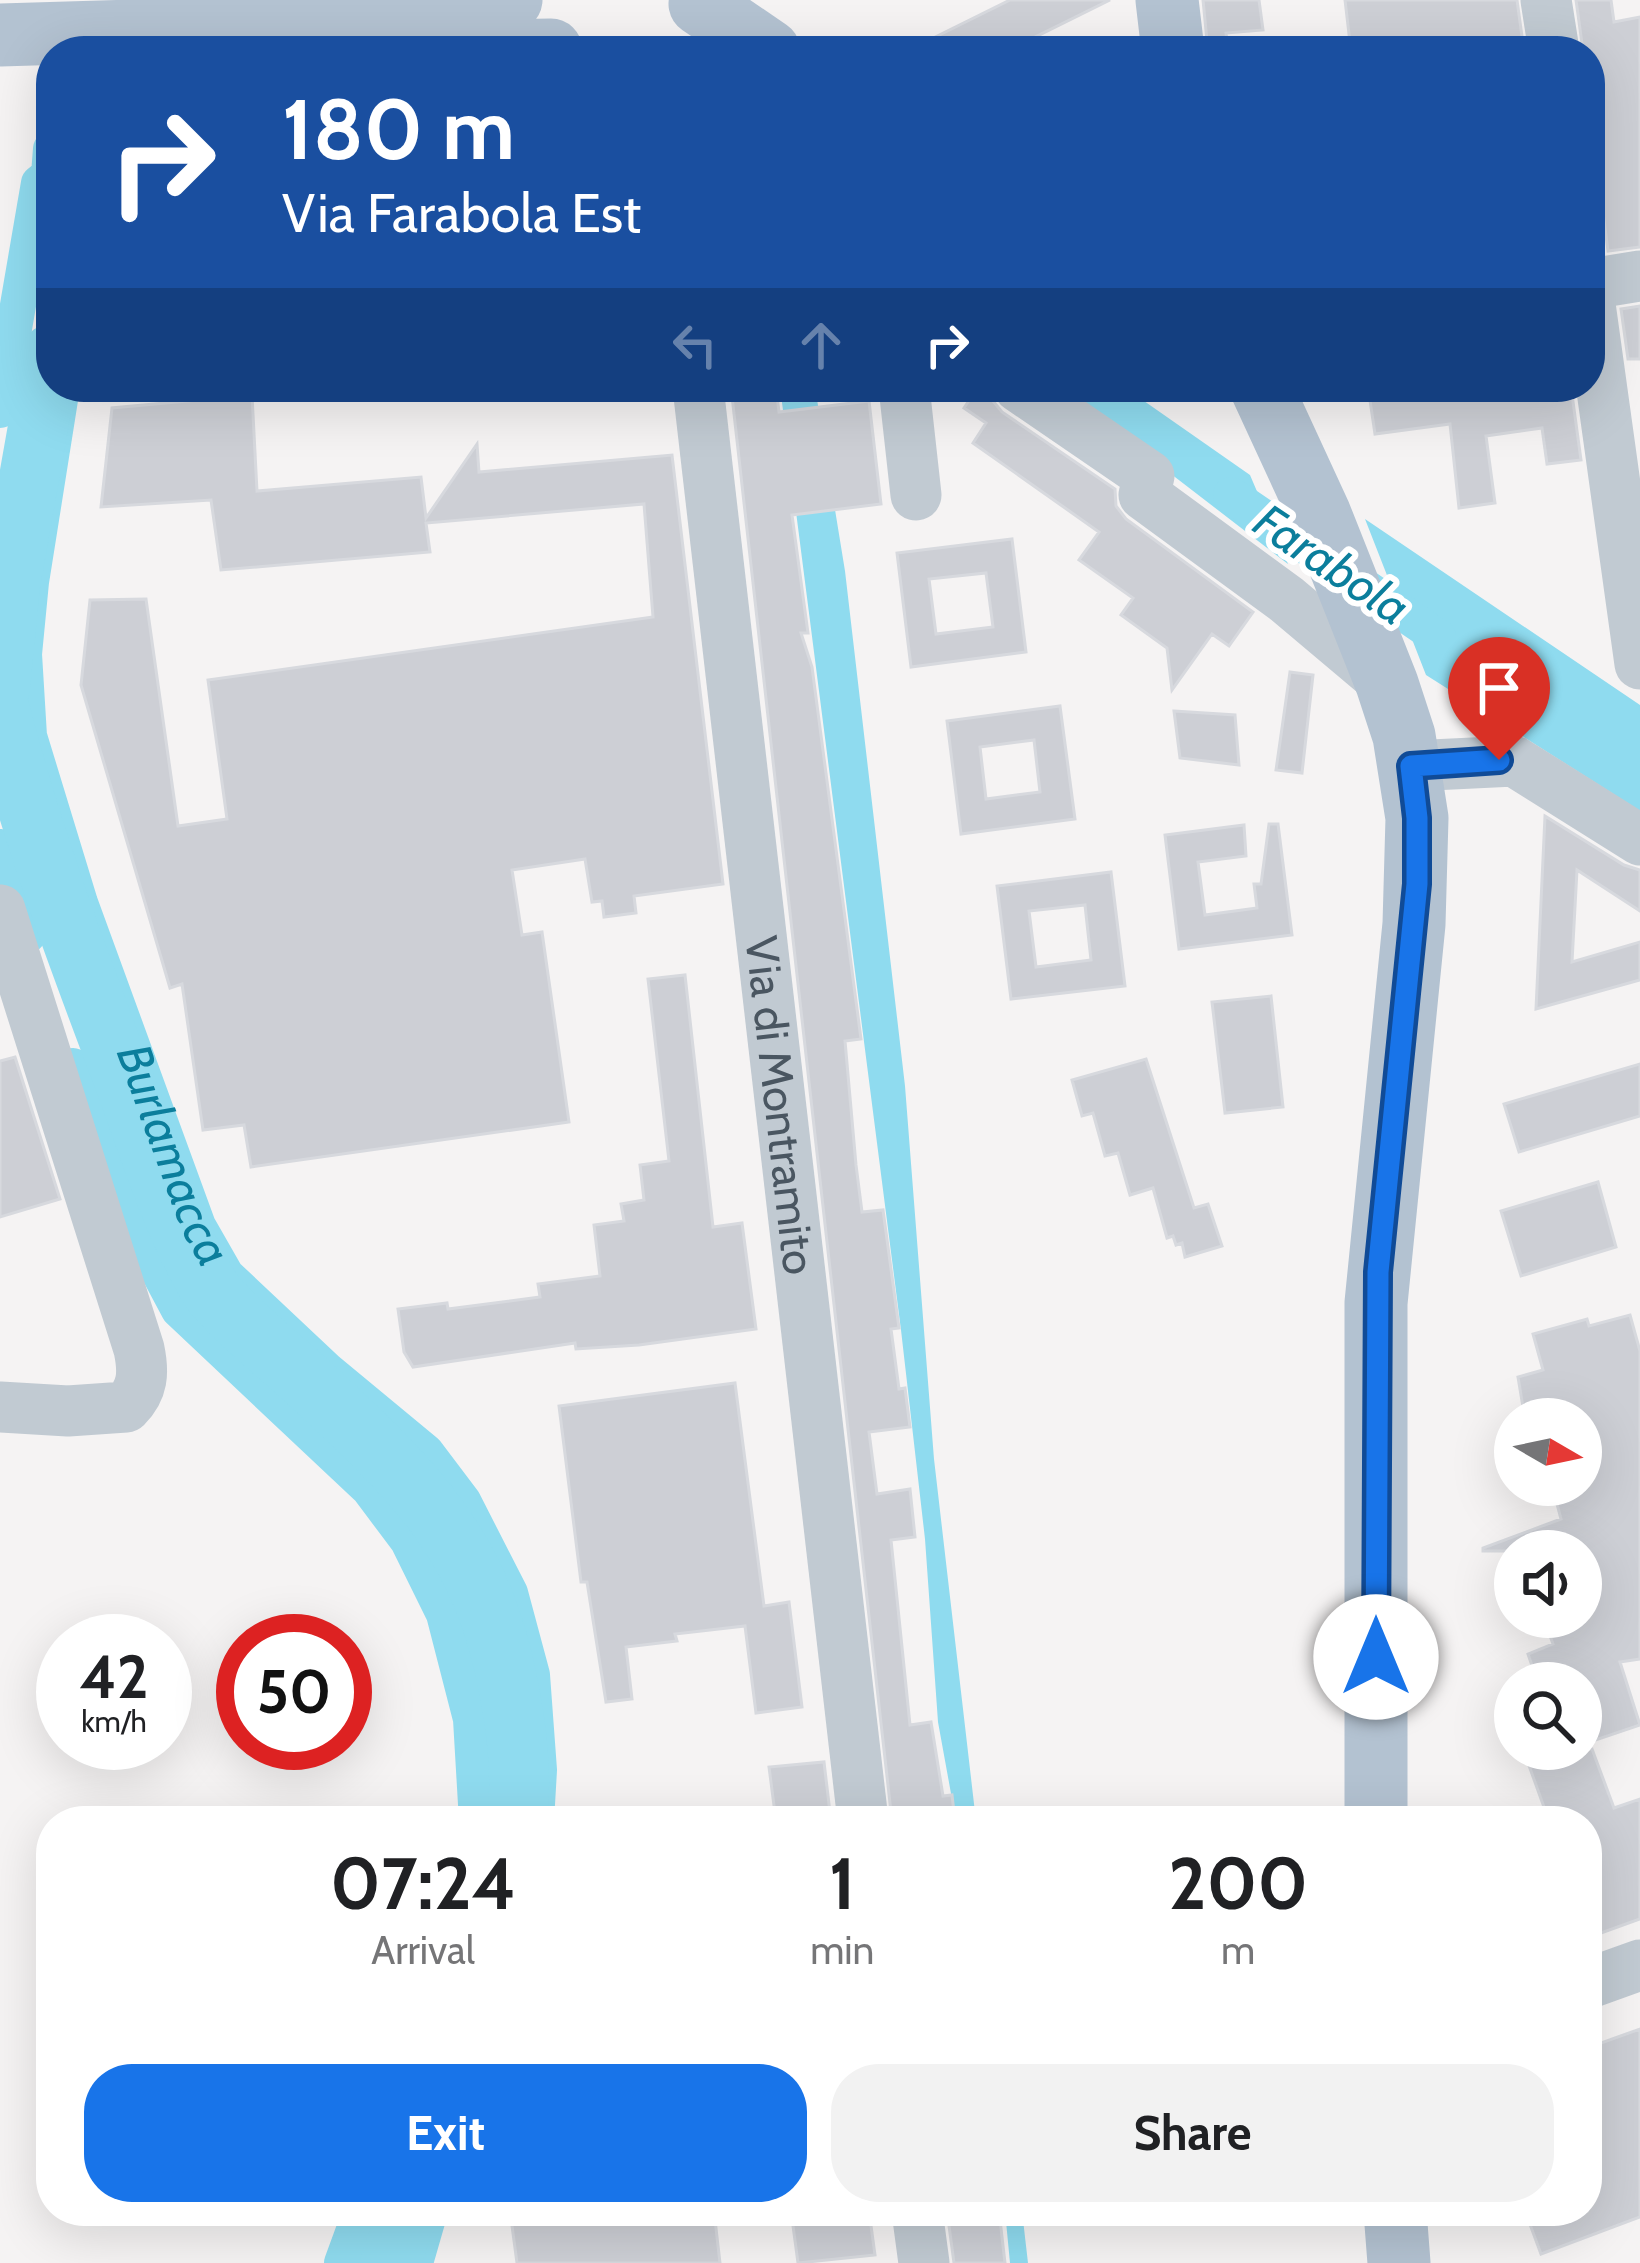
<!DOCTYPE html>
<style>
body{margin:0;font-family:Cabin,sans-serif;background:#f2f2f2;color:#202124;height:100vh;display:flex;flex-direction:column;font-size:45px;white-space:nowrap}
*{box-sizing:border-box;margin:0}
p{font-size:39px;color:#757577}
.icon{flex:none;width:66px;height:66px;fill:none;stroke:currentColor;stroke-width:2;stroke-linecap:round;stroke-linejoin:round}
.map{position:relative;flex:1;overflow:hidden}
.panel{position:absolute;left:36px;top:1806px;width:1566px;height:420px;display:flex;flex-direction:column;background:#fff;border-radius:48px;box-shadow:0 12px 48px #0002}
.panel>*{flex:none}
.banner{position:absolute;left:36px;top:36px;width:1569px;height:366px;border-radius:48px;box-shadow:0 12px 48px #0002;background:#1a4fa0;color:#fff;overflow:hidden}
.needle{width:78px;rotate:99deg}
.controls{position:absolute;left:1494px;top:1398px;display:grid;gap:24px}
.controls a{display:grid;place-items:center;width:108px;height:108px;border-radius:50%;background:#fff;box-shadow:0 12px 48px #0002;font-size:60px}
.speed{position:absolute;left:36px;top:1614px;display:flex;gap:24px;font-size:60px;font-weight:700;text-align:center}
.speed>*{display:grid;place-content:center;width:156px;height:156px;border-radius:50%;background:#fff;box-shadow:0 12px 48px #0002;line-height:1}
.speed small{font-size:30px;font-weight:400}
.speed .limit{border:18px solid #d22;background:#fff;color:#111}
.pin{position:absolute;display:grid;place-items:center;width:102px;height:102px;color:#fff;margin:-123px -51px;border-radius:50% 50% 50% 0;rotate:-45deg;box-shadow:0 0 12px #0007}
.pin .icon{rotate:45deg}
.me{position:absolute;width:132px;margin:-66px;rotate:0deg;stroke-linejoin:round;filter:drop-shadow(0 0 9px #0008)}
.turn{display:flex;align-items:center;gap:42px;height:252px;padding:0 48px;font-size:54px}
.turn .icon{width:156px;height:156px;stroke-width:2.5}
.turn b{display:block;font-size:84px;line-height:102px}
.lanes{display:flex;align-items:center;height:114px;padding:0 48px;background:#0003;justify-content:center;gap:60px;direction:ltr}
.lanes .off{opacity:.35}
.eta{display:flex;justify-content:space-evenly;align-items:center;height:204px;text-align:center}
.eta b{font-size:72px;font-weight:800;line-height:84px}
.action{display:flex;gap:24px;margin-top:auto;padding:24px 48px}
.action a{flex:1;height:138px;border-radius:48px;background:#1874e9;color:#fff;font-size:48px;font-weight:800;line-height:138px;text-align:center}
.action a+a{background:#f2f2f2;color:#202124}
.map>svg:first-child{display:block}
</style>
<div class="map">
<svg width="1640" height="2263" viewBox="0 0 1640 2263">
<rect width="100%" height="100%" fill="#f5f3f3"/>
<path fill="#8fdbef" d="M 780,387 L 815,387 L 845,571 L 905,1086 L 934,1459 L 976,1821 L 956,1821 L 938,1722 L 925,1539 L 901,1330 Z
M 1058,387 L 1124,387 L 1250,475 L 1288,564 Z
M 1365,519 L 1640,705 L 1640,811 L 1426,675 Z
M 1005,2211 L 1022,2211 L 1028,2263 L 1010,2263 Z"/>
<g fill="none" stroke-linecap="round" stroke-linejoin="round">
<g stroke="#8fdbef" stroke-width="36">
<path id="s1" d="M 62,387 L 31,582 L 24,654 L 29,736 L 80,903 L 198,1226 L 226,1275 L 327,1370 L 426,1452 L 463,1501 L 510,1593 L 532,1675 L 539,1770 L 536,1821"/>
<path d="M 0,410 L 39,183 L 49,175 L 51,149"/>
<path d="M 1231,495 L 1438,637"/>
<path d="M 0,847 L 28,935"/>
<path d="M 73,1066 L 147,1250 L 179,1310 L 369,1489 L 408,1541 L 444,1614 L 471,1719 L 477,1821"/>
<path d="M 342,2263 L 361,2211"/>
<path d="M 415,2263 L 430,2211"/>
</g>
<path stroke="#8fdbef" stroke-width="60" d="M 0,688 L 10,585 L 51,354
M 0,710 C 32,837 78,958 124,1080 C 149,1147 170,1219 206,1282 C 223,1312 282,1357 309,1383 C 415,1481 484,1546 510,1695 C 518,1737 522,1778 517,1821
M 390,2263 L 408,2211"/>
</g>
<path fill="#cdcfd5" stroke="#d7d9de" stroke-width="3" fill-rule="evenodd" d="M 1010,0 L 1110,0 L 1007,51 L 907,51 Z
M 1203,0 L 1259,0 L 1263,30 L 1226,33 L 1228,49 L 1208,51 Z
M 1345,0 L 1517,0 L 1524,51 L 1351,51 Z
M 1576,0 L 1611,0 L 1614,22 L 1640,17 L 1640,247 L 1608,251 L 1590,112 L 1590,51 L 1583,51 Z
M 1640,306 L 1640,359 L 1628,359 L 1621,309 Z
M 731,387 L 764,387 L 764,398 L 777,396 L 779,412 L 869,401 L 881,504 L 792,515 L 808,633 L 801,633 L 812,667 L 861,1039 L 845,1041 L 856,1165 L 862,1212 L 883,1210 L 899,1328 L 891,1329 L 899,1389 L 905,1388 L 910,1427 L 869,1432 L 877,1494 L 910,1489 L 915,1537 L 891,1540 L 910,1725 L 931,1722 L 943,1796 L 952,1795 L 955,1821 L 892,1821 Z
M 978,387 L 990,390 L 993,401 L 1002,412 L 1115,489 L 1116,506 L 1126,519 L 1253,612 L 1229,646 L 1212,634 L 1172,690 L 1167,648 L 1121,615 L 1133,598 L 1079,560 L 1099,532 L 973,443 L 986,423 L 964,408 Z
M 1368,387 L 1571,387 L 1581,460 L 1547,464 L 1542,428 L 1486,436 L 1495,503 L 1459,508 L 1450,424 L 1375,434 Z
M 252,395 L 257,491 L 421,477 L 426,518 L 477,444 L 479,472 L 672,455 L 723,884 L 634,896 L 636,913 L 604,917 L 602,901 L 592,902 L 585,859 L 512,870 L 522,935 L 542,932 L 569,1122 L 251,1167 L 244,1125 L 203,1130 L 182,984 L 170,988 L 81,685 L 90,600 L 146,599 L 178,826 L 227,819 L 208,680 L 653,617 L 644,504 L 426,523 L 430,552 L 221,570 L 211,500 L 101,507 L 112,408 Z
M 1012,539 L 1026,652 L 911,667 L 897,553 ZM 986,573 L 993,627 L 936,634 L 929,579 Z
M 1290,672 L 1313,675 L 1302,773 L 1276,770 Z
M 1060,706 L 1075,819 L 961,834 L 947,721 ZM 1034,740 L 1040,792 L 986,799 L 980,747 Z
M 1174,711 L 1235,715 L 1239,765 L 1180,758 Z
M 1545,816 L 1624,865 L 1640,870 L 1640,911 L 1577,870 L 1572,962 L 1640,942 L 1640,980 L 1536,1009 Z
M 1269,824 L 1278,824 L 1292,935 L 1179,949 L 1165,835 L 1244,825 L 1246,856 L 1198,862 L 1205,915 L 1257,908 L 1254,884 L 1261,884 Z
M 1111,872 L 1125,986 L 1011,999 L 997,886 ZM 1085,905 L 1091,960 L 1036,967 L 1029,911 Z
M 685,975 L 713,1227 L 742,1223 L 756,1329 L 639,1345 L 576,1349 L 575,1343 L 413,1367 L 404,1352 L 398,1309 L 447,1303 L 448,1309 L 540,1297 L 538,1284 L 600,1276 L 594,1225 L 624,1221 L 621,1204 L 644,1200 L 640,1165 L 669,1161 L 648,979 Z
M 1271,996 L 1283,1107 L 1225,1113 L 1212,1002 Z
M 15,1057 L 60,1199 L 0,1217 L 0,1061 Z
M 1146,1059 L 1194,1208 L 1208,1204 L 1222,1246 L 1185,1257 L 1182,1243 L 1176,1245 L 1173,1236 L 1167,1238 L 1153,1188 L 1130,1195 L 1118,1153 L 1105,1156 L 1093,1113 L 1082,1116 L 1072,1080 Z
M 1640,1064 L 1640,1116 L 1519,1152 L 1504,1104 Z
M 1598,1182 L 1616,1247 L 1521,1276 L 1501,1211 Z
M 1630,1315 L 1640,1351 L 1640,1659 L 1620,1662 L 1640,1725 L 1581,1745 L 1581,1683 L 1538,1683 L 1528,1654 L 1553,1644 L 1543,1617 L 1581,1617 L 1581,1551 L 1483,1551 L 1483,1548 L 1561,1519 L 1552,1485 L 1581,1485 L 1581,1419 L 1525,1419 L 1518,1377 L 1543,1370 L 1533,1334 L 1587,1319 L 1589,1326 Z
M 735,1383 L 764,1606 L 789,1602 L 802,1707 L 756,1713 L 745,1626 L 675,1634 L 677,1641 L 626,1647 L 632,1699 L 606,1702 L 587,1582 L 581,1582 L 559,1406 Z
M 1523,1749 L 1592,1749 L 1614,1808 L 1640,1799 L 1640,1919 L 1587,1938 L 1587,1821 L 1549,1821 Z
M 824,1762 L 831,1821 L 776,1821 L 769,1767 Z
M 1640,2029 L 1640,2217 L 1541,2254 L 1525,2211 L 1587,2211 L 1587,2048 Z
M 510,2211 L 714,2211 L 720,2263 L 517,2263 Z
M 791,2211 L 869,2211 L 875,2255 L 798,2263 Z
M 947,2211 L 999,2211 L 1005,2263 L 954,2263 Z"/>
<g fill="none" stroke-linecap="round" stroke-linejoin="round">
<g stroke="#c1cad2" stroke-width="51">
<path d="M 1546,0 L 1554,51"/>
<path d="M 1590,284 L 1640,276"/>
<path d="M 1590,304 L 1640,664"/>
<path id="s2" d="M 698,387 L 863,1821"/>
<path d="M 904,387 L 916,495"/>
<path d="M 1019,387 L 1149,476 L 1144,495 L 1286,599 L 1387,684"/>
<path d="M 1411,766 L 1514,761 L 1640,840"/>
<path d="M 0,910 L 139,1349 C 144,1373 143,1390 126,1407 L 68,1411 L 0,1407"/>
<path d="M 1587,1984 L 1640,1965"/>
<path d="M 917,2211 L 924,2263"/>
</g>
<path stroke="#b3c2d1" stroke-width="63" d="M 1167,0 L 1173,51
M 700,4 L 769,51
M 0,35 L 400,23 L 462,14 L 511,0
M 483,51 L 551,50
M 1261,387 L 1320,515 L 1387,684 L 1404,736 L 1417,818 L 1414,924 L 1376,1303 L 1376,1821
M 1395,2211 L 1399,2263"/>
</g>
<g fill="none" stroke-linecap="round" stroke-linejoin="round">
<defs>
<path id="route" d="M 1376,1657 L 1378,1272 L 1417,884 L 1417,818 L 1411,766 L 1499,760"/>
</defs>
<use href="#route" stroke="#104b97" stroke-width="30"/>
<use href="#route" stroke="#1874e9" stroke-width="21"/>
</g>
<g text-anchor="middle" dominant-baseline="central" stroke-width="12" stroke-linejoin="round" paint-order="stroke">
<g font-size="45" fill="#4a5661" stroke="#fff">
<text stroke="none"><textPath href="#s2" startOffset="723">Via di Montramito</textPath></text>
</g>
<g font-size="48" font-style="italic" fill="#0b7e9c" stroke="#fff">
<text transform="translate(1332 564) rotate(34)">Farabola</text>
<text stroke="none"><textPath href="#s1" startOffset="795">Burlamacca</textPath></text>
</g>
</g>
</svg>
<div class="controls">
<a><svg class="needle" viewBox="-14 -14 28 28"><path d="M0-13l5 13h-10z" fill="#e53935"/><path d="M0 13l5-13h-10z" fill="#757577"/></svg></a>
<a><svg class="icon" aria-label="sound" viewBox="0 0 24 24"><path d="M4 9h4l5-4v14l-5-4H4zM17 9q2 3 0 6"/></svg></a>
<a><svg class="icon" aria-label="search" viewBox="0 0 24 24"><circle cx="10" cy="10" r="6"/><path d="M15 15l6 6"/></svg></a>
</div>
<div class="speed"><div>42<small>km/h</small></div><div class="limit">50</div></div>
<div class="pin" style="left:1499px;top:760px;background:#d93025"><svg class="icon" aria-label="arrive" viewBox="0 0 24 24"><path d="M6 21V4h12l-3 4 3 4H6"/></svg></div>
<svg class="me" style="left:1376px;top:1657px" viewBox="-20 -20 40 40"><circle r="19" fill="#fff"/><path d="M0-13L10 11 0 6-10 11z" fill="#1874e9"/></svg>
<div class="banner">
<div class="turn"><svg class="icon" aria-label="right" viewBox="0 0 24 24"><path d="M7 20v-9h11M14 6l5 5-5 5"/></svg><div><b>180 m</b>Via Farabola Est</div></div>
<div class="lanes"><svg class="icon off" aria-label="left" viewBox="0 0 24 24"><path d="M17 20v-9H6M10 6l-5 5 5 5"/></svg><svg class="icon off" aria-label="ahead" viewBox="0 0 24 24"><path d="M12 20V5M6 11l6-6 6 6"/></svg><svg class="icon" aria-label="right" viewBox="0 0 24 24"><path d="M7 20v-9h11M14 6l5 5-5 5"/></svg></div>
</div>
<section class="panel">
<div class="eta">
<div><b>07:24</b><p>Arrival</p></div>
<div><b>1</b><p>min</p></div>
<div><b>200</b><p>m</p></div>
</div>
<div class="action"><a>Exit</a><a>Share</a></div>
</section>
</div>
